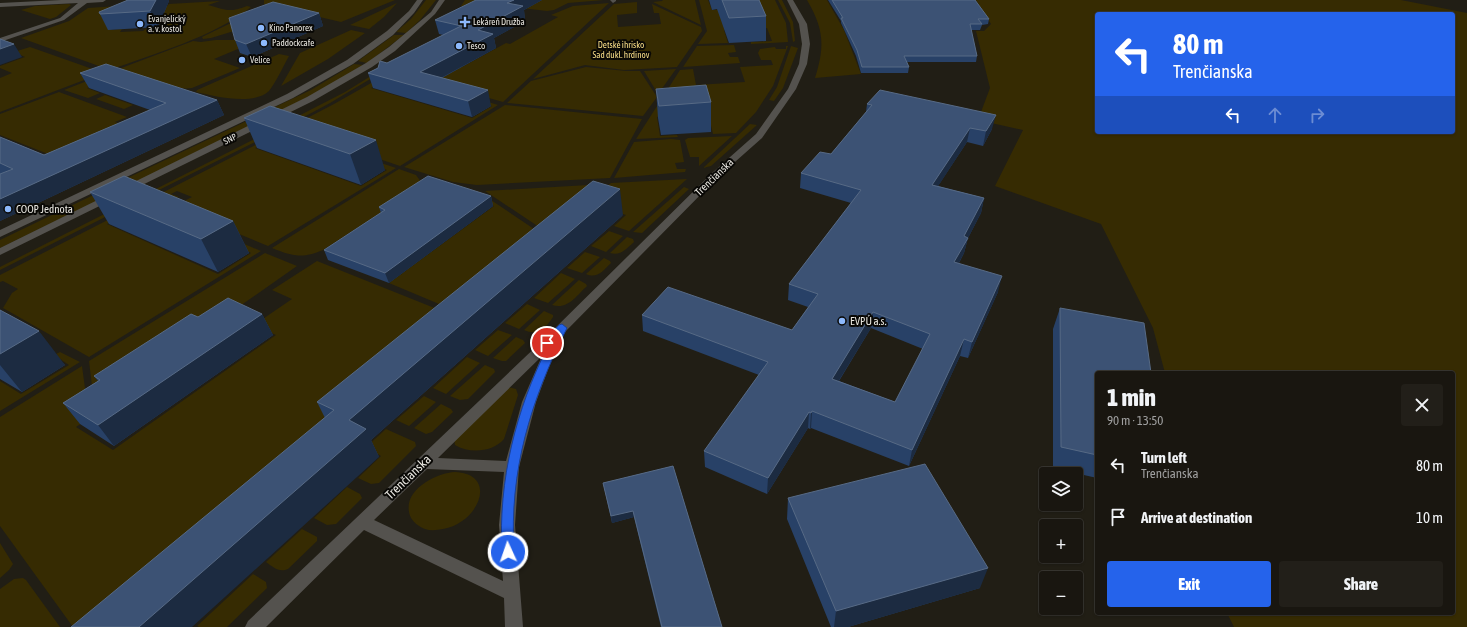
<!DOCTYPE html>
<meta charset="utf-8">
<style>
body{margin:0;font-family:"Asap Condensed",sans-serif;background:#221f19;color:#f1f3f6;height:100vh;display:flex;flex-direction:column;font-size:15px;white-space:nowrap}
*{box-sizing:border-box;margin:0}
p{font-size:13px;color:#9f9f9f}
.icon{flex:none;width:22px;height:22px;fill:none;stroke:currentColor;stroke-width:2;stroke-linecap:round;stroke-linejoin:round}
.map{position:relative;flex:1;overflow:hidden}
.side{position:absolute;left:1095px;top:371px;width:360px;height:244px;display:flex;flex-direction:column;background:#191610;border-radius:4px;box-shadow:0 1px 3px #0004,0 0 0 1px #373530}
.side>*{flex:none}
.banner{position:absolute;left:1095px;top:12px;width:360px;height:122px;border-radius:4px;box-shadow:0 1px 3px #0004,0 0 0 1px #373530;background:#2563eb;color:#fff;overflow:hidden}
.tools{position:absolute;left:1039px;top:467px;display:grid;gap:8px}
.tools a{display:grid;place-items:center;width:44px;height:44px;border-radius:4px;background:#191610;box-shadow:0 1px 3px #0004,0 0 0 1px #373530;font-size:20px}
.pin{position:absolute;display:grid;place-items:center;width:34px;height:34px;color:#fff;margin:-17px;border:2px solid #fff;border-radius:50%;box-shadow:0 1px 4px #0007}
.me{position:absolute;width:44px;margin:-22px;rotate:357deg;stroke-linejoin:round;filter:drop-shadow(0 0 3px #0008)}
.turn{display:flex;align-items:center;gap:14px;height:84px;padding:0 12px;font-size:18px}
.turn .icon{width:52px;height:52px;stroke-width:2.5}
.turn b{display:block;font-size:28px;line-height:34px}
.lanes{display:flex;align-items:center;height:38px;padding:0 12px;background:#0003;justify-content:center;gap:20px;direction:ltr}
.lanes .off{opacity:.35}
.round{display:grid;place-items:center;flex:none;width:42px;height:42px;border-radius:4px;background:#221f19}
.overview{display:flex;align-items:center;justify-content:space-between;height:68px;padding:0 12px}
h1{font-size:24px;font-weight:800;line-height:30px}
.cta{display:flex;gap:8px;margin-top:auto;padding:8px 12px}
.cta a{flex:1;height:46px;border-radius:4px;background:#2563eb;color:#fff;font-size:16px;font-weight:800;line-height:46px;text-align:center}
.cta a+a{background:#221f19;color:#f1f3f6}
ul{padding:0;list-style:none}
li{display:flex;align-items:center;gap:12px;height:52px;padding:0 12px}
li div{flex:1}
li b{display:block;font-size:15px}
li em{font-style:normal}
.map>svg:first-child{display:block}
</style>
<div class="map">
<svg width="1467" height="627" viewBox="0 0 1467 627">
<rect width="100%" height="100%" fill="#211e15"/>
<path fill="#362b02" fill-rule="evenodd" d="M 264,0 L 395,0 L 341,22 L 268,5 L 264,4 Z
M 426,0 L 436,0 L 420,20 L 406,33 L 396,32 L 411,19 Z
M 465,0 L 604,0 L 568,3 L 554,10 L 547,11 L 521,8 L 482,11 L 461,6 Z
M 663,0 L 695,0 L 701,25 L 653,2 L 662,1 Z
M 699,0 L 708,0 L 712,10 L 752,8 L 749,0 L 775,0 L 786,23 L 788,42 L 751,44 L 751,42 L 772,41 L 767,28 L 724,30 L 728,43 L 698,44 L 707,31 Z
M 778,0 L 782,0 L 793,22 L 795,41 L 793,42 L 790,23 Z
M 807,0 L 827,0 L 844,30 L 861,74 L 815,78 C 825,46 824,29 807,0 Z
M 976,0 L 1401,0 L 1467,13 L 1467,627 L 1234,627 L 1227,613 L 1453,613 L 1453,373 L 1165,373 L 1153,328 L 1101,224 L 995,186 L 1023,130 L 978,120 L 990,88 L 976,31 L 984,31 L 991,24 ZM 1097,14 L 1453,14 L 1453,132 L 1097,132 Z
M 220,1 L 208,5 C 227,10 229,13 247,6 L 251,7 C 214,37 155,53 110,70 L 21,38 L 69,21 L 88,8 L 148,4 L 111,30 L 122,29 L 120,32 L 143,31 L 147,28 L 158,27 L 165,18 L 153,20 L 169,4 Z
M 637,2 L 637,13 L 617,15 L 618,27 L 661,24 L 659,13 L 654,13 L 652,4 L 701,27 L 702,31 L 677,67 L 624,70 L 585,65 L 533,79 L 614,4 Z
M 397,3 L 384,17 L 369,29 L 350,25 Z
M 609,3 L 503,102 L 432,82 L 430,58 L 462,67 L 506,43 L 510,44 L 558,17 L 551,15 L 573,6 Z
M 69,4 L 71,5 L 56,17 L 50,19 L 21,10 L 35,6 Z
M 233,22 L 234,31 L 211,38 L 203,39 L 202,37 Z
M 351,30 L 365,33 L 328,59 L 281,86 L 300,53 Z
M 394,35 L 404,35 L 367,63 L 358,61 Z
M 216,40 L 247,40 L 245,46 L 214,59 L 240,68 L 192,88 C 172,91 136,76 116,70 L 193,41 L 201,42 Z
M 734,45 L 736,52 L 728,53 L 730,57 L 738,57 L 740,63 L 683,67 L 697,46 Z
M 786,46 L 788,46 L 773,86 L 756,112 L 736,133 L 713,134 L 708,113 L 657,117 L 660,136 L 677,135 L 678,137 L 636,139 L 680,70 L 693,69 L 696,85 L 745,82 L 740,67 L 773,65 L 771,60 L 761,60 L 758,53 L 760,49 L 775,47 L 776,49 L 786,49 Z
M 791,46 L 798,48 L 783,88 L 774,101 L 769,100 L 777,87 Z
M 30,47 L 101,72 L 100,74 L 0,112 L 0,78 L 12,73 L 0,68 L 0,66 L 25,57 L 14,52 Z
M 279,54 L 289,56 C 284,65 275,84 269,91 C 253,106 214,96 196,92 L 197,90 Z
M 354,64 L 363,65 L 320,91 L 264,119 L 256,116 L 311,90 Z
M 586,67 L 626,71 L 640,71 L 657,97 L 643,116 L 507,103 L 531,81 Z
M 676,69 L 658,94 L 644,71 Z
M 379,71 L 382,72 L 330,103 L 285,127 L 281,125 L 345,92 Z
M 110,72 L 113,77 L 87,88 L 100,93 L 88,98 L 64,90 Z
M 387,74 L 393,77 L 371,88 L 472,118 L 492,106 L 478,102 L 482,100 L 498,105 L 400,166 L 288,128 L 334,104 Z
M 59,92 L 127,117 L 115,122 L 125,126 L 48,154 L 0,135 L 0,114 Z
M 105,95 L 133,105 L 124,109 L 96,99 Z
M 505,105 L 642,119 L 610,178 L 477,185 L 453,182 L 404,167 Z
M 251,119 L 259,121 L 126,187 L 117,183 Z
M 750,124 L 757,125 L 711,166 L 703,168 Z
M 276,128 L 279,130 L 147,196 L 144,195 Z
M 283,131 L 282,134 L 255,148 L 361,186 L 387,170 L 373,165 L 378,162 L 396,168 L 268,246 L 181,210 L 186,200 L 192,197 L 177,191 L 171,194 L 179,197 L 166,204 L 152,198 Z
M 732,136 L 699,166 L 699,157 L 690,157 L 685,140 L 688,138 Z
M 671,139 L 680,140 L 684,162 L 675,163 L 677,169 L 686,169 L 685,172 L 614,178 L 634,142 Z
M 399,169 L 416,175 L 421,182 L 416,190 L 323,250 C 302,259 292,256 272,248 Z
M 687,179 L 629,231 L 614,226 L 626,215 L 596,206 L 574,213 L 611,183 Z
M 605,184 L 547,229 L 542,229 L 485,191 Z
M 110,187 L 120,190 L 0,248 L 0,240 Z
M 684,187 L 689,189 L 642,233 L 633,232 Z
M 479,192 L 537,231 L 451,309 L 389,283 L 494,206 L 473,199 L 474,193 Z
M 134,199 L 137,201 L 0,270 L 0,267 Z
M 143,202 L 142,206 L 107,224 L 218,274 L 251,253 L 237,246 L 242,243 L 261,251 L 89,357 L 3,308 L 12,293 L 18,289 L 3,281 L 0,282 L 0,275 Z
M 609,231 L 623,236 L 606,252 L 591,246 Z
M 627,237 L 633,239 L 634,242 C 626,249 621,256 610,253 Z
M 585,252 L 600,257 L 582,273 L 567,268 Z
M 265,253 L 297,266 L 200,334 L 92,386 L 89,361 Z
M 604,258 L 610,261 L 611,263 C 603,271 597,279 586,274 Z
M 317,261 L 447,313 L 330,408 L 305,449 L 73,627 L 0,526 L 0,417 L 82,366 L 89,418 L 76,427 L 113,450 L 276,335 L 254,325 L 292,299 L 272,290 Z
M 561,273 L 575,279 L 548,303 L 534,298 Z
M 579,280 L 586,284 L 587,286 C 576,296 568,310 552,305 Z
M 527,304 L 540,310 L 519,329 L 505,323 Z
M 544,311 L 553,315 L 553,317 C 545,329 538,336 524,330 Z
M 498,330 L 512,335 L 488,356 L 475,350 Z
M 516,337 L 523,340 L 525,343 L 506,361 L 502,361 L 493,358 Z
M 60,352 L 80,362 L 0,411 L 0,381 L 21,394 L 69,365 L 54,355 Z
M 467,357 L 480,363 L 446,394 L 433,388 Z
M 485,365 L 494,369 L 495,372 L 468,399 L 460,400 L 450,396 Z
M 508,387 L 516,389 L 518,395 L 504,439 C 493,452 470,454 455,445 L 454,438 Z
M 424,396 L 436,402 L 409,426 L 396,420 Z
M 441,404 L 451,409 L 453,412 L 432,432 L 426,434 L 414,428 Z
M 386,429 L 415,442 L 416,446 L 379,483 L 371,484 L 358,478 L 381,456 L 366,447 Z
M 455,472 C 499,474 479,523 443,529 C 437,530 431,531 425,529 C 420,527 414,523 411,518 C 399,492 435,473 455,472 Z
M 347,487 L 360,494 L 362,498 L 336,524 L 327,525 L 314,518 Z
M 302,529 L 317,537 L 317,541 L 288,569 C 279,573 273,567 266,562 Z
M 0,543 L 13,564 L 9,570 L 0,578 Z
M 253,574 L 266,582 L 267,588 L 227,627 L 199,627 L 197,626 Z
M 23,578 L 26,580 L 60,627 L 0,627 L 0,589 L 14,579 Z"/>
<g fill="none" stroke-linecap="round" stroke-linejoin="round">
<path fill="#54524e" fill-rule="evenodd" d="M 61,0 L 106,0 L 103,2 L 87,3 L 64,20 L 0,42 L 0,38 L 60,18 L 78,3 L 0,7 L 0,3 Z
M 610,0 L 616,0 L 616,1 L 613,3 Z
M 787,0 L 793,0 L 807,24 L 810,44 L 807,64 L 796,89 L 762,138 L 718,177 L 562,335 L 563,337 L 550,364 L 536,402 L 519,467 L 515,525 L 523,627 L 505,627 L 504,598 L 364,530 L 266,627 L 245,627 L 248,621 L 543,340 L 712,173 L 756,134 L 788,89 L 799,64 L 802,44 L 799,24 ZM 542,356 L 522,402 L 506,461 L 438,458 ZM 427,469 L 504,472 L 499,525 L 503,581 L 374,520 Z"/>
<path fill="#54524e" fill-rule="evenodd" d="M 417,0 L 423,0 L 414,13 L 393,35 L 353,64 L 293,98 L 0,237 L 0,230 L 287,94 L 347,60 L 387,31 L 409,11 Z
M 439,0 L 445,0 L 435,14 L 395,51 L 372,67 L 313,101 L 0,255 L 0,248 L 307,97 L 366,63 L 389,47 L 431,12 Z"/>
</g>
<path fill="#284167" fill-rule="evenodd" d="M 128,0 L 169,0 L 169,1 L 158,27 L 108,30 L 100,14 Z
M 475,0 L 542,0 L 524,10 L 525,21 L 494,38 L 496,48 L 442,78 L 491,106 L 472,117 L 373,88 L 368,73 L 443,35 L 439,34 L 435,20 L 475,1 Z
M 709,0 L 759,0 L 766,16 L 766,41 L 729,43 L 717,9 L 712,10 Z
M 828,0 L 975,0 L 989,19 L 988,24 L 982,25 L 980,30 L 971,30 L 977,56 L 976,62 L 907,62 L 909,67 L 908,73 L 861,73 L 856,56 L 841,23 L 841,21 Z
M 319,13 L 323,26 L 252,57 L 240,53 L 235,40 Z
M 80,73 L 217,100 L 224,115 L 0,221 L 0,137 L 44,155 L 150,110 L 89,88 Z
M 656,89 L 711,102 L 711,132 L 661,135 L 658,118 Z
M 867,104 L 992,129 L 983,146 L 967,142 L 938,186 L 984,198 L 981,213 L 968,238 L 964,253 L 959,263 L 998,292 L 968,358 L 960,356 L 909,466 L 811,428 L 810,429 L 808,428 L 767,494 L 705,467 L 704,451 L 759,375 L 643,331 L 642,315 L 792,330 L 808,307 L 788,300 L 789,284 L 851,203 L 800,188 L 801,173 L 831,154 L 866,112 ZM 871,328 L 923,349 L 895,402 L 839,381 Z
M 270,106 L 385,170 L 361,185 L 257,148 L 244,118 Z
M 90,192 L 233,221 L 249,253 L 218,272 L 109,224 Z
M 491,196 L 493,206 L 389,283 L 328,260 L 324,250 L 381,213 L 379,207 Z
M 623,215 L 371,440 L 379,457 L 325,418 L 317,402 Z
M 1060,308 L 1097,373 L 1097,478 L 1053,468 L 1053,329 Z
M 0,310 L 65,365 L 22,392 L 0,379 Z
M 262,314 L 273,335 L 114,446 L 80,424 L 63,403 L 98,381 L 94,376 L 198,317 Z
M 673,466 L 722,627 L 661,627 L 634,517 L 612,523 L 603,483 Z
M 788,498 L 980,588 L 848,627 L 831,627 L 787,519 Z"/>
<path fill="#1c2b41" d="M 156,0 L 169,0 L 169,1 L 158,27 L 150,11 Z
M 514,0 L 542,0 L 524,10 L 525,21 L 494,38 L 496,48 L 424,87 L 420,72 L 478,30 L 507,3 Z
M 319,13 L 323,26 L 252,57 L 246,44 Z
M 14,44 L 22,57 L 0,65 L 0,49 Z
M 488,90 L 491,106 L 472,117 L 468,101 Z
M 217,100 L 224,115 L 0,221 L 0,199 Z
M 996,115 L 992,129 L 983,146 L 986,131 Z
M 970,128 L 967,142 L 929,200 L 932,185 Z
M 376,140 L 385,170 L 361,185 L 350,154 Z
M 620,189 L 623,215 L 371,440 L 379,457 L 192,627 L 139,627 L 349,420 Z
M 491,196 L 493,206 L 389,283 L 385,273 Z
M 984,198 L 981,213 L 968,238 L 964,253 L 951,278 L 954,262 L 964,236 Z
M 233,221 L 249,253 L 218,272 L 201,239 Z
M 1002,276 L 998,292 L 968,358 L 972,342 Z
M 873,312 L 871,328 L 830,395 L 832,379 Z
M 262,314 L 273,335 L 114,446 L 98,425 Z
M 39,331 L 65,365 L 22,392 L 0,365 L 0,354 Z
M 964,339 L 960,356 L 909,466 L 912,450 Z
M 812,411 L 811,428 L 810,429 L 811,413 Z
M 809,412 L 808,428 L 767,494 L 768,478 Z
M 633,511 L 634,517 L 612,523 L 611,516 Z
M 988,568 L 980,588 L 848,627 L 834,627 L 836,611 Z"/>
<path fill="#3c5274" stroke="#576a85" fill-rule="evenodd" d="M 128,0 L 156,0 L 150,11 L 100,14 L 99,12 Z
M 476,0 L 514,0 L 507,3 L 523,6 L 478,30 L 493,34 L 420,72 L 488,90 L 468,101 L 368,73 L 378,68 L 380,61 L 387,63 L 461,26 L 466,27 L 435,20 Z
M 722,0 L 759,0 L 766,16 L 729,18 Z
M 832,0 L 975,0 L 989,19 L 978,19 L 982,24 L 970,24 L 977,56 L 904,56 L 909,67 L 862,67 L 857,50 L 841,18 L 843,18 Z
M 273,2 L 319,13 L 246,44 L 235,40 L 229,18 Z
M 0,39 L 14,44 L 0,49 Z
M 106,64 L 217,100 L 0,199 L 0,174 L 13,169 L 0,163 L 0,137 L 44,155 L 166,103 L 80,73 Z
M 706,85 L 711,102 L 659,106 L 656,89 Z
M 880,90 L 996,115 L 986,131 L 970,128 L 932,185 L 984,198 L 964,236 L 968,238 L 954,262 L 1002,276 L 972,342 L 964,339 L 912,450 L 812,411 L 811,413 L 809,412 L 768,478 L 704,451 L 768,362 L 642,315 L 668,287 L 792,330 L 818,294 L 789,284 L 861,190 L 801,173 L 820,152 L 831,154 L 872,105 L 867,104 ZM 873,312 L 930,334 L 895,402 L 832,379 Z
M 270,106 L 376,140 L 350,154 L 244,118 Z
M 124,176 L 233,221 L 201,239 L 90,192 Z
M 428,176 L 491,196 L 385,273 L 324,250 L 385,210 L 379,207 Z
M 593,181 L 620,189 L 349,420 L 366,429 L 139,627 L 71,627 L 334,410 L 317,402 Z
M 228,298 L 262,314 L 98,425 L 63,403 L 100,380 L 94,376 L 191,314 L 198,317 Z
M 1060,308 L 1144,323 L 1151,373 L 1097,373 L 1097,455 L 1061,447 Z
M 0,310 L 39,331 L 0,354 Z
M 925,464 L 988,568 L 836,611 L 788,498 Z
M 673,466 L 722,627 L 662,627 L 633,511 L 611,516 L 603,483 Z"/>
<path fill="#2563eb" stroke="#184099" d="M 562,324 L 567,328 C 531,400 509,470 514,552 L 512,556 L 508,557 L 504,556 L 502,552 C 498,481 516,409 548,346 L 543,345 L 542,343 L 559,325 Z"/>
<g fill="#8db9fc" stroke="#090805" stroke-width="1.5">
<path d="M463 16h4v4h4v4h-4v4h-4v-4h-4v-4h4z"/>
<circle cx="140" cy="24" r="4"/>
<circle cx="261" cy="28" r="4"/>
<circle cx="264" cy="43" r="4"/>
<circle cx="459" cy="46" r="4"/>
<circle cx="242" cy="60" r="4"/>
<circle cx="8" cy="209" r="4"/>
<circle cx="842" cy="321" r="4"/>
</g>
<g text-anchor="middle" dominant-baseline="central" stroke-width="4" stroke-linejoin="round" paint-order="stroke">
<g font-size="9" fill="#e9e7e1" stroke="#090805" text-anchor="start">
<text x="148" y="19">Evanjelický<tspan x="148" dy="10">a. v. kostol</tspan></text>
<text x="473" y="22">Lekáreň Družba</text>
<text x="269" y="28">Kino Panorex</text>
<text x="272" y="43">Paddockcafe</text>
<text x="467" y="46">Tesco</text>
<text x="250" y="60">Velice</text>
</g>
<g font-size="9" fill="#fadf88" stroke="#090805">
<text x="621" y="45">Detské ihrisko<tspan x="621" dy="10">Sad dukl. hrdinov</tspan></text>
</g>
<g font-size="9" fill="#e9e7e1" stroke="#090805">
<text transform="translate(230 139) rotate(-26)">SNP</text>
</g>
<g font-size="11" fill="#e9e7e1" stroke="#090805">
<text transform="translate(714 177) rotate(-44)">Trenčianska</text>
</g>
<g font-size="11" fill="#e9e7e1" stroke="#090805" text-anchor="start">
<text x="16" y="209">COOP Jednota</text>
<text x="850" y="321">EVPÚ a.s.</text>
</g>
<g font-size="13" fill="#e9e7e1" stroke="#090805">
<text transform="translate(408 477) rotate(-44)">Trenčianska</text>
</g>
</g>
</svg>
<div class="tools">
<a><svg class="icon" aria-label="layers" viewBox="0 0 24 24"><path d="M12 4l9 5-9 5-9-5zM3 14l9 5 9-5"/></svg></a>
<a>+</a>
<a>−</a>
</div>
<div class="pin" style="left:547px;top:343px;background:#d93025"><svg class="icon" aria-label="arrive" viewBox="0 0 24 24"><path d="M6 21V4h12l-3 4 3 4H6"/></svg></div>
<svg class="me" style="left:508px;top:552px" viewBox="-20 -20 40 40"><circle r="17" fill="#2563eb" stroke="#fff" stroke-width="3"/><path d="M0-11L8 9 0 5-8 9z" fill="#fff"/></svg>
<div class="banner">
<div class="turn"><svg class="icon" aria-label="left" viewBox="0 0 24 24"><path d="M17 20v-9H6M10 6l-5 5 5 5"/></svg><div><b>80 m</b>Trenčianska</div></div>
<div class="lanes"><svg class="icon" aria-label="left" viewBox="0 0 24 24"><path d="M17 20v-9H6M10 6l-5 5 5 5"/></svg><svg class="icon off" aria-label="ahead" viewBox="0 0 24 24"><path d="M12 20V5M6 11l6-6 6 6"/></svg><svg class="icon off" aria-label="right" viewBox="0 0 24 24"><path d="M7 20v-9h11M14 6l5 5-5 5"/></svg></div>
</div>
<section class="side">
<div class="overview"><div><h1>1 min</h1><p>90 m · 13:50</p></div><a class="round"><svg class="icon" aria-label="close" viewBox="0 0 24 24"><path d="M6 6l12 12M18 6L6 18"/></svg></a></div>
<ul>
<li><svg class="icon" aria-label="left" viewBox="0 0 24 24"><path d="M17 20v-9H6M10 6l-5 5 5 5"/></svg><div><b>Turn left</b><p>Trenčianska</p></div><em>80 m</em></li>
<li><svg class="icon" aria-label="arrive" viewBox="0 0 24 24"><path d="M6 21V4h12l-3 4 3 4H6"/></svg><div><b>Arrive at destination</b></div><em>10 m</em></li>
</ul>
<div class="cta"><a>Exit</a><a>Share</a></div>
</section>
</div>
